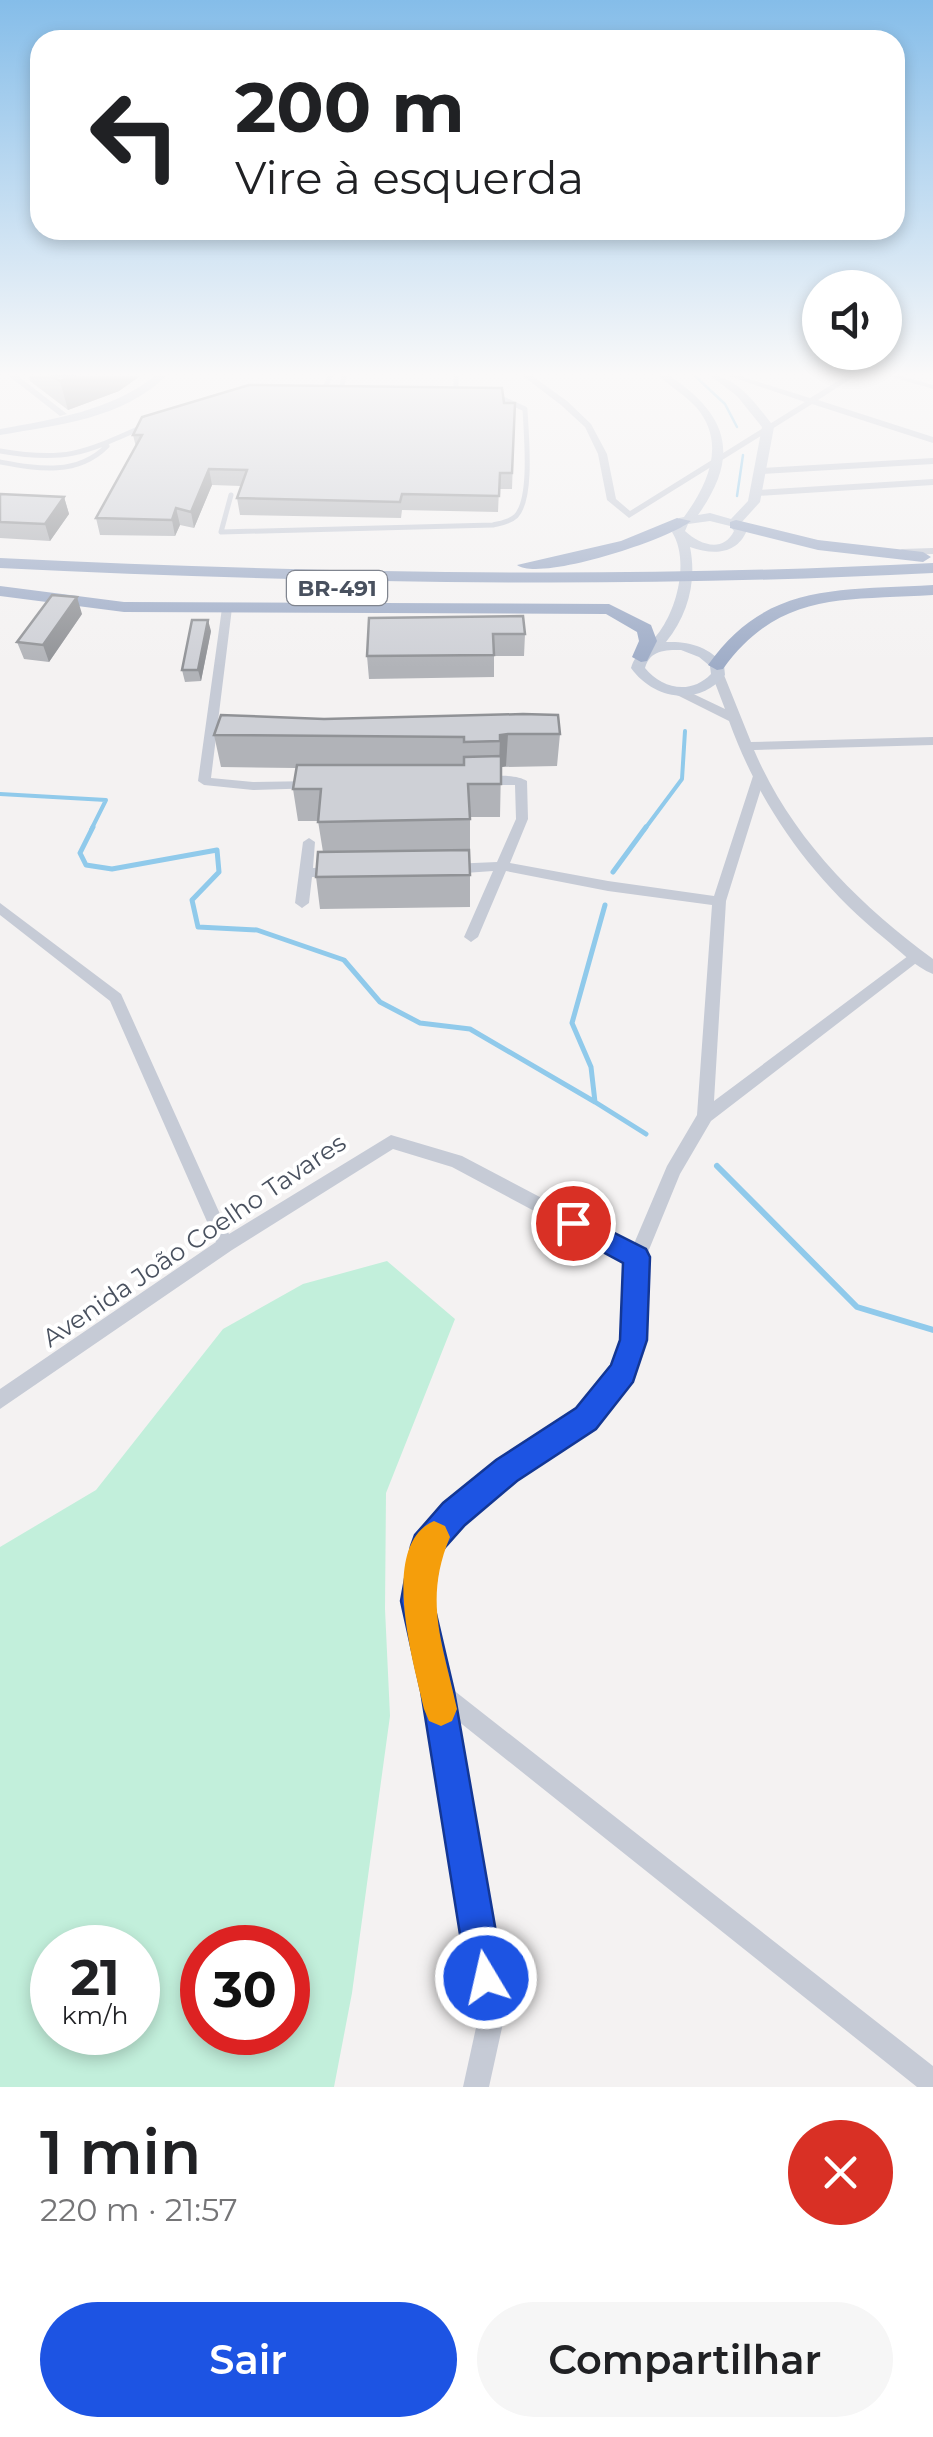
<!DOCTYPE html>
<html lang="pt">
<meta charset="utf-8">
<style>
body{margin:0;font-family:Montserrat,sans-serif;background:#f6f6f6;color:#202124;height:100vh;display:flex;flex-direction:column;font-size:38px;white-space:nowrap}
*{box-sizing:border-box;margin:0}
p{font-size:32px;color:#757577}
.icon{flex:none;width:55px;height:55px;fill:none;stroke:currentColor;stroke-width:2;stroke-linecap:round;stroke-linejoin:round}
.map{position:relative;height:2087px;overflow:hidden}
.details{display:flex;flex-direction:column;background:#fff;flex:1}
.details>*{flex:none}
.guide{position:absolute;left:30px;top:30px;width:875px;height:210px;border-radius:30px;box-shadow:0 5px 15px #0003;background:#fff;color:#202124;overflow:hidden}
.tools{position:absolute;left:802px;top:270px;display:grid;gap:20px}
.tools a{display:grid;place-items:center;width:100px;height:100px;border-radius:50%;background:#fff;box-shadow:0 5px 15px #0003;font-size:50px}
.speed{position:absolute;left:30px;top:1925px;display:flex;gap:20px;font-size:50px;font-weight:700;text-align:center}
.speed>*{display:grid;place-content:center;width:130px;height:130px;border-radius:50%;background:#fff;box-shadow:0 5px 15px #0003;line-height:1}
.speed small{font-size:25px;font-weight:400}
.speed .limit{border:15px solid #d22;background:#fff;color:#111}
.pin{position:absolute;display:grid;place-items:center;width:85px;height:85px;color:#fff;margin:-42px;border:5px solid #fff;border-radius:50%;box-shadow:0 2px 10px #0007}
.me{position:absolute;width:110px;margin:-55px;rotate:351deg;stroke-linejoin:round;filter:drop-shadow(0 0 8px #0008)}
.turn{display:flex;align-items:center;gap:35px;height:210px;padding:0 40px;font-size:45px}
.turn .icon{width:130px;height:130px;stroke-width:2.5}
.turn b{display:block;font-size:70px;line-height:85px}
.round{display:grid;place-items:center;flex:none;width:105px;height:105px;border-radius:52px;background:#f6f6f6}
.head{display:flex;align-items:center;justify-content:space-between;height:170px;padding:0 40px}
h1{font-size:60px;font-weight:600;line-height:75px}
.button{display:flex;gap:20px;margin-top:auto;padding:20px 40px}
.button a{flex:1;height:115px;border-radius:60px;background:#1d54e3;color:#fff;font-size:40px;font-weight:600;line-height:115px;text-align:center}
.button a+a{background:#f6f6f6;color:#202124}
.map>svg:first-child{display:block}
</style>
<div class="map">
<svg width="933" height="2087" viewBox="0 0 933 2087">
<rect width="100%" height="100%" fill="#f4f2f2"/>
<path fill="#c2efdb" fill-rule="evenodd" d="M 387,1261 L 455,1319 L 386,1493 L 385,1609 L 390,1716 L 352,1993 L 334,2087 L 0,2087 L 0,1547 L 96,1490 L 223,1329 L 303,1284 ZM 52,1948 L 138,1948 L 138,2032 L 52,2032 ZM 202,1948 L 288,1948 L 288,2032 L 202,2032 Z"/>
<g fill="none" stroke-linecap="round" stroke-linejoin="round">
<path stroke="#90caeb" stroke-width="2.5" d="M 695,376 L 725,404 L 737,427
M 737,496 L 743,455"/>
<path stroke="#90caeb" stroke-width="4" d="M 0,794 L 106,800 L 91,830
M 644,830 L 682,779 L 685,731"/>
<path stroke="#90caeb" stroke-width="5" d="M 93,827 L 80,853 L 86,865 L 112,869 L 217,850 L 219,872 L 192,900 L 198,927 L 257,930 L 344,960 L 380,1002 L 420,1023 L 470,1029 L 595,1102
M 613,872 L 646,827
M 605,905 L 572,1023 L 591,1067 L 595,1102 L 646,1134"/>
<path stroke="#90caeb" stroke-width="6" d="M 717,1166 L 857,1307 L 933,1330"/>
<path stroke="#c6cbd6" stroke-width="5" d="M 456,376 L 456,395
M 324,390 L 330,376
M 341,391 L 344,376
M 0,451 C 64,462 82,454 140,428
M 0,462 C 39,469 77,476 107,446
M 231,495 L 221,532 L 493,525 C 501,523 510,522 516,516 C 533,498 526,433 525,409 L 494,395"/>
<path fill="#c6cbd6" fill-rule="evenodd" d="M 9,376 L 18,376 L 67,414 L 60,416 Z
M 523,376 L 532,376 L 567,401 L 591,424 L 607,454 L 616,499 L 630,511 L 805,402 L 729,376 L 740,376 L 810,398 L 846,376 L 855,376 L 818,400 L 933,437 L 933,443 L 812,404 L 629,518 L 607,500 L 598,454 L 585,427 L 561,405 Z
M 889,376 L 901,376 L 933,385 L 933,389 Z
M 933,458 L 933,464 L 760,474 L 756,471 L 760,468 Z
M 933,479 L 933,485 L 757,496 L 752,493 L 757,490 Z
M 933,548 L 933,554 L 902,555 L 897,552 L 902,549 Z
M 227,605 L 232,608 L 211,778 L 253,782 L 314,781 L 318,782 L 318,788 L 253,790 L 204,785 L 198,781 L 222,608 Z
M 759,772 L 765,776 L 726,901 L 714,1101 L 912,953 L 922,953 L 924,957 L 711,1121 L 680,1174 L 646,1257 L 643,1340 L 630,1379 L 593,1425 L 514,1477 L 461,1521 L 435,1551 L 427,1601 L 447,1685 L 933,2066 L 933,2087 L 917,2087 L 453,1717 L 505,2014 L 489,2087 L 463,2087 L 479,2014 L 426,1691 L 407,1601 L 416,1546 L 419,1539 L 447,1507 L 500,1463 L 579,1411 L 616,1368 L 625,1340 L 628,1261 L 452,1167 L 393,1149 L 232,1250 L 0,1409 L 0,1389 L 216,1242 L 110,1001 L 0,915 L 0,903 L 121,994 L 229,1234 L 391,1135 L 462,1156 L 633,1246 L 667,1166 L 697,1115 L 712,905 L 608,891 L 506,871 L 478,937 L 471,942 L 464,937 L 493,871 L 451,874 L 444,869 L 451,864 L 497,862 L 516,819 L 515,785 L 482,785 L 476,781 C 487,774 516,774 527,781 L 528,819 L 510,863 L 608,881 L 714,896 L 753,776 Z
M 309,838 L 315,842 L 313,868 L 333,867 L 340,872 L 333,877 L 312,877 L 309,903 L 302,908 L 295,903 L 303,842 Z"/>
<path fill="#c6cbd6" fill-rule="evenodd" d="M 718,671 L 724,675 L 751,742 L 933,737 L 933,745 L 754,750 C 791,837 858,904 933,959 L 933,974 C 915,967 899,950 884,938 C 813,880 760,807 729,721 L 671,692 L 678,688 L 683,689 L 725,709 L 712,675 Z"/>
<path fill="#c5ccd9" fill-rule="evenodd" d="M 155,376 L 166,376 C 122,419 58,425 0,435 L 0,429 C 55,419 110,411 155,376 Z
M 659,376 L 670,376 C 729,416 740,456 698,515 L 710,513 L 731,519 L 748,501 L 762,427 L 737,396 L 711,376 C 738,376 758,407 774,427 L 760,502 L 741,523 L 747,530 C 737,555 713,555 690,547 C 697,581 688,615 666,642 C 690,641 709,647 724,665 L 725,675 C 699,707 654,700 631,668 C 636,651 650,645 660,631 C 678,606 689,559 672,532 L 679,518 L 684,517 C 708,484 727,443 696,407 C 685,395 671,387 659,376 ZM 710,521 L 730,526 L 734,531 C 723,553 700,545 685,531 L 688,524 ZM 681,650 L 699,657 L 710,666 L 711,674 C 691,695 662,689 645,668 C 650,650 665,650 681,650 Z"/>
<path fill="#9eacc7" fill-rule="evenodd" d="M 677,518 L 691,521 C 668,540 540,582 517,565 L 621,541 Z
M 736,520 L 818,540 L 923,552 L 931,557 L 923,562 L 818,550 L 730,528 L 730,522 Z
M 0,558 C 311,573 622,579 933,563 L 933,573 C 622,589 311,583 0,568 Z
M 933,585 L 933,595 C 845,601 780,590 723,669 L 717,670 L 708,665 C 767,581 840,591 933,585 Z
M 0,586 L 124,602 L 609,604 L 651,625 L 657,641 L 647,661 L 641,662 L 632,657 L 639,641 L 637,632 L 606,614 L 124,612 L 0,596 Z"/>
</g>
<path fill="#b1b3b8" d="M 29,376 L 140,376 L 119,391 L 68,410 L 30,381 Z
M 504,403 L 515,403 L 512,489 L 499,489 L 498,512 L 402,510 L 401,518 L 240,515 L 237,498 L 241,486 L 212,485 L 194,528 L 180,525 L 175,536 L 100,535 L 96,518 L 136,447 L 133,435 Z
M 0,494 L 64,497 L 69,514 L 50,541 L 0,538 Z
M 82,614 L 49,662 L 24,659 L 17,642 Z
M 369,618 L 525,634 L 524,656 L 494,656 L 494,677 L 369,679 L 367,656 Z
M 211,631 L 201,681 L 185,682 L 182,670 Z
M 324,719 L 560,734 L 557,766 L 501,767 L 500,817 L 470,817 L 470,907 L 320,909 L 316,877 L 323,852 L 318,821 L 298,821 L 293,789 L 296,768 L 221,767 L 214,735 Z"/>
<path fill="#909296" d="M 76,376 L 140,376 L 119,391 L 68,410 L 60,381 Z
M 209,469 L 212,485 L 194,528 L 191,512 Z
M 64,497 L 69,514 L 50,541 L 45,524 Z
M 176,508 L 180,525 L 175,536 L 172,520 Z
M 77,597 L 82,614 L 49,662 L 43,645 Z
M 208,620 L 211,631 L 201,681 L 198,670 Z
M 508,734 L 506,766 L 499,768 L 500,735 Z"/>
<path fill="#ced0d6" stroke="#909296" stroke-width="2.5" d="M 53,376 L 76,376 L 60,381 Z
M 249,385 L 502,388 L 504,403 L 515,403 L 512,473 L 500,473 L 499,496 L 402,494 L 400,502 L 237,498 L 247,470 L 209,469 L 191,512 L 176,508 L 172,520 L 96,518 L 142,435 L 133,435 L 142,417 Z
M 0,494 L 64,497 L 45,524 L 0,522 Z
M 52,595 L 77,597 L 43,645 L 17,642 Z
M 523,616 L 525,634 L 493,634 L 494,655 L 367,656 L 369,618 Z
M 192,620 L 208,620 L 198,670 L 182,670 Z
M 523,714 L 558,715 L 560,734 L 508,734 L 500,735 L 500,741 L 464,742 L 464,737 L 214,735 L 221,715 L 324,719 Z
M 501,756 L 501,784 L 468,784 L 470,819 L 318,822 L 321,789 L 293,789 L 297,765 L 464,765 L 464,757 Z
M 469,850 L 470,875 L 316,877 L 318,852 Z"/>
<linearGradient id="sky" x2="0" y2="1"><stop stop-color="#85bde9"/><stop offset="0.56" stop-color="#faf9f9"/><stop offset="1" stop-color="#faf9f9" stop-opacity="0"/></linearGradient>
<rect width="933" height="668" fill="url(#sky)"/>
<path fill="#1d54e3" stroke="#133794" stroke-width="2.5" d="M 573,1212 L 646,1249 L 650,1257 L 647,1340 L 633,1382 L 596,1429 L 517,1481 L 465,1525 L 440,1553 L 433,1601 L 454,1691 L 504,1978 L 499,1992 L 486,1997 L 472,1992 L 467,1978 L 421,1691 L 401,1601 L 411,1546 L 415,1535 L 443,1503 L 496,1460 L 576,1408 L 611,1365 L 620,1340 L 623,1263 L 564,1231 L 560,1223 L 564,1215 Z"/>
<path fill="#f59e0b" d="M 434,1521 L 445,1526 L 450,1537 C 423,1601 443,1644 457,1709 L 452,1721 L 441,1726 L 429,1721 L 424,1709 C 414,1664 378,1545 434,1521 Z"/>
<g text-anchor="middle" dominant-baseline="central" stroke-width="8" stroke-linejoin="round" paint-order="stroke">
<rect fill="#fff" stroke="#80858f" stroke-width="2.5" x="287" y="571" width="100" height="34" rx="8"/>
<g font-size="22" font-weight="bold" fill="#49515f">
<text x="337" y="588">BR-491</text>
</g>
<g font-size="25" fill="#49515f" stroke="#fff">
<text transform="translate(194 1240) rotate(-34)">Avenida João Coelho Tavares</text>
</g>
</g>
</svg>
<div class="tools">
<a><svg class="icon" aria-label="sound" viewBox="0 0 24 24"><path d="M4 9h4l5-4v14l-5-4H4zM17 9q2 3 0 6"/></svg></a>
</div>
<div class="speed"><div>21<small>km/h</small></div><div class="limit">30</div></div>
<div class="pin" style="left:573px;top:1223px;background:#d93025"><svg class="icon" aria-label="arrive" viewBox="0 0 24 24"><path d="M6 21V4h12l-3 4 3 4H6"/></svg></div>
<svg class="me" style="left:486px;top:1978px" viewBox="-20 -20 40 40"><circle r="17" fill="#1d54e3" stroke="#fff" stroke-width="3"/><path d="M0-11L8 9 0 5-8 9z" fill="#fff"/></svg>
<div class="guide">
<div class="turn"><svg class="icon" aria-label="left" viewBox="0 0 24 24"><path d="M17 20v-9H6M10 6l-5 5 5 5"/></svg><div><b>200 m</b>Vire à esquerda</div></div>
</div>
</div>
<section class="details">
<div class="head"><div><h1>1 min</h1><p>220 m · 21:57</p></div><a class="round" style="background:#d93025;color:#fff"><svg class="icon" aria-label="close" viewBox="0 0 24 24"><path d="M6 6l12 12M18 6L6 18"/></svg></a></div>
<div class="button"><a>Sair</a><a>Compartilhar</a></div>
</section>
